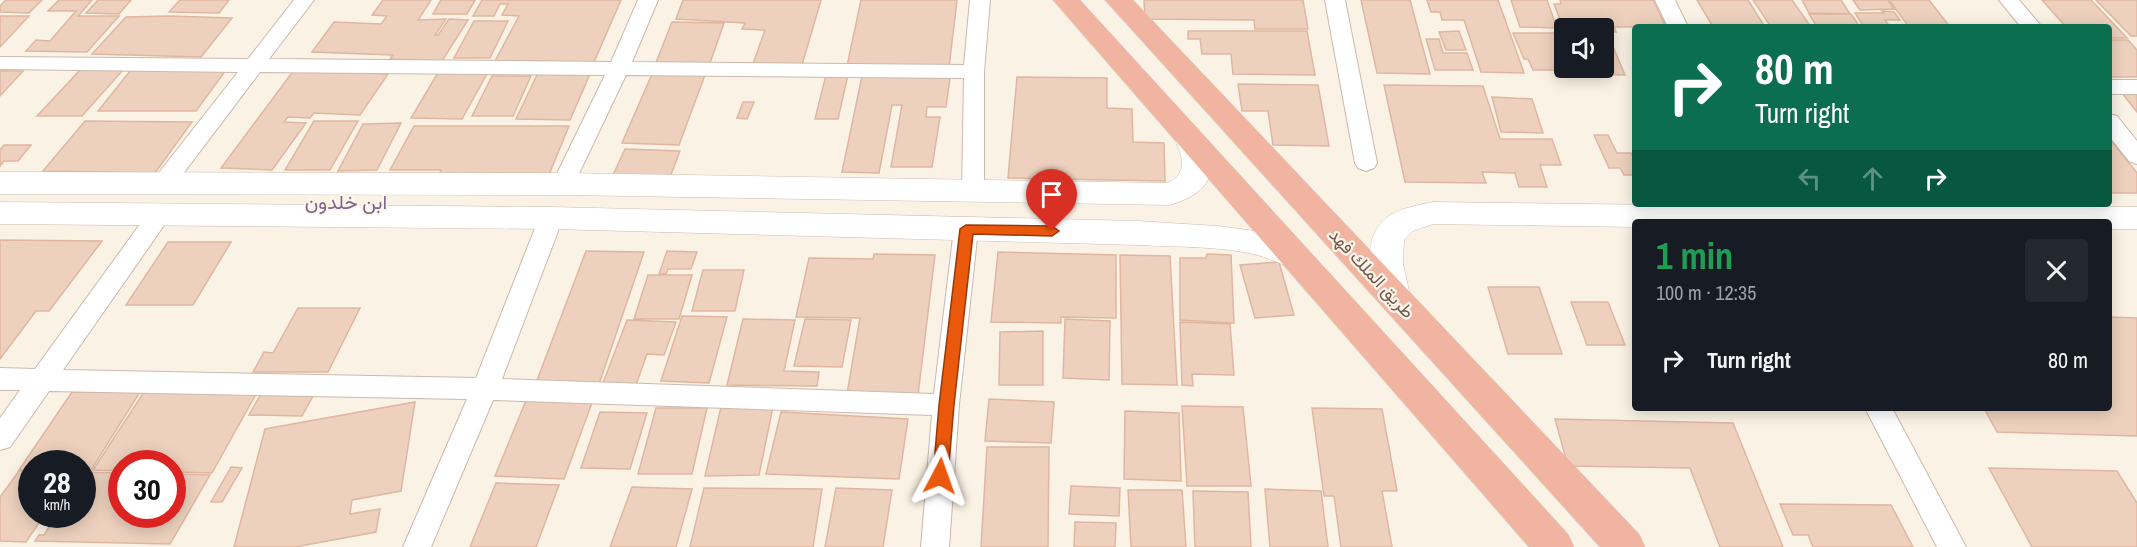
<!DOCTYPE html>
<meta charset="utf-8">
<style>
body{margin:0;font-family:"Archivo Narrow",Vazirmatn,sans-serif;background:#242831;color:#f1f3f6;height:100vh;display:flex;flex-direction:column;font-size:22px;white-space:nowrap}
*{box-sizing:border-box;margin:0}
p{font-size:20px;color:#9ea1a6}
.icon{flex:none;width:33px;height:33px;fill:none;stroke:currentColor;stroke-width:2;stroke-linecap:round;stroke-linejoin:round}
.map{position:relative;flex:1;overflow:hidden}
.sheet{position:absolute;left:1632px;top:219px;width:480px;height:192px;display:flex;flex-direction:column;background:#171b24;border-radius:6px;box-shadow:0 3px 15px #0003}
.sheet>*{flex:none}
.hud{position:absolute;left:1632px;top:24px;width:480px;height:183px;border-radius:6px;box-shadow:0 3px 15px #0003;background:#0b6e4f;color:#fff;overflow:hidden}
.controls{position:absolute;left:1554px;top:18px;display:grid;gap:12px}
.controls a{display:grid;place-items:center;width:60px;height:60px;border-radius:6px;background:#171b24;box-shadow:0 3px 15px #0003;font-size:30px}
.speed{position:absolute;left:18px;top:450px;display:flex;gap:12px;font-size:30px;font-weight:700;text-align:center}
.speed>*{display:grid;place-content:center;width:78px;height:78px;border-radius:50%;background:#171b24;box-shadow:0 3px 15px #0003;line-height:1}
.speed small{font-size:15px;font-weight:400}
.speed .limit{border:9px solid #d22;background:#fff;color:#111}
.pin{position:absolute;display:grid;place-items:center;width:51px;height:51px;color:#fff;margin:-62px -26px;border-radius:50% 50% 50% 0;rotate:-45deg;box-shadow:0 0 6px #0007}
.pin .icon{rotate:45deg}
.me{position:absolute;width:66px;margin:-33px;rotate:4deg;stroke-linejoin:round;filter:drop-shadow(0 0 4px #0008)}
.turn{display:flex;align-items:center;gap:21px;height:126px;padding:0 24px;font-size:27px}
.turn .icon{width:78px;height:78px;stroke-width:2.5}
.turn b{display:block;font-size:42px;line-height:51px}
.lanes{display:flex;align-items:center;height:57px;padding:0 24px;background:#0003;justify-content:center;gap:30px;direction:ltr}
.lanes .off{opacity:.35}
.round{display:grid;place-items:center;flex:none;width:63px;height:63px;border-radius:6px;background:#242831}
.headline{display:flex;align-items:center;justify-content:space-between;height:102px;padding:0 24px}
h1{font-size:36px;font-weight:700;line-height:45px;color:#1e9e55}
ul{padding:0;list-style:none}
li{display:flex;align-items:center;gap:18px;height:78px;padding:0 24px}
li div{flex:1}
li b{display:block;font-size:22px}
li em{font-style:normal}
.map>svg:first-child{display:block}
</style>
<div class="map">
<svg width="2137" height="547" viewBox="0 0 2137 547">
<rect width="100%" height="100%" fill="#faf2e4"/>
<path fill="#edd1be" stroke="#dfb7a0" stroke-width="1.5" d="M 6,0 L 42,0 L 29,13 L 0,12 L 0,6 Z
M 59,0 L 92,0 L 78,16 L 119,16 L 87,52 L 26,51 L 36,40 L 50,41 L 76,11 L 48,11 Z
M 98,0 L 131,0 L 119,14 L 86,13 Z
M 180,0 L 229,0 L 219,13 L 169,12 Z
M 383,0 L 431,0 L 418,20 L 446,19 L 435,35 L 438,35 L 449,19 L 468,20 L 442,61 L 390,59 L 393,55 L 312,52 L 334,22 L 381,24 L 387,16 L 372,15 Z
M 441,0 L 475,0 L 467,14 L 433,14 Z
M 482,0 L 621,0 L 594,62 L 495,61 L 519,16 L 502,15 L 508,4 L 500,4 L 494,16 L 473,16 Z
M 683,0 L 821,0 L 802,65 L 753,64 L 765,30 L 742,29 L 745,23 L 676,19 Z
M 861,0 L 957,0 L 949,67 L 847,66 Z
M 1144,0 L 1303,0 L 1308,29 L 1255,29 L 1254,20 L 1145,19 Z
M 1361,0 L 1410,0 L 1430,74 L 1377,73 Z
M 1427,0 L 1498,0 L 1524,73 L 1481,72 L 1464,20 L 1442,20 L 1440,12 L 1431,12 Z
M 1511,0 L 1547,0 L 1557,28 L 1520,27 Z
M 1560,0 L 1653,0 L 1666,27 L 1614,27 L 1616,32 L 1604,32 L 1604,28 L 1564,28 L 1564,30 L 1554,4 L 1561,4 Z
M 1697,0 L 1748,0 L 1765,27 L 1713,27 Z
M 1753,0 L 1792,0 L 1811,27 L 1771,27 Z
M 1802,0 L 1841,0 L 1850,14 L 1809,13 Z
M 1853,0 L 1888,0 L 1894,9 L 1860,10 Z
M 1889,0 L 1929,0 L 1950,27 L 1909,27 Z
M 2042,0 L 2091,0 L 2127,38 L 2109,38 L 2109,27 L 2066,27 Z
M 2096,0 L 2137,0 L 2137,36 L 2131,36 Z
M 1882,11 L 1894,12 L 1900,20 L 1885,20 L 1890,27 L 1864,27 L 1855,13 L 1884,13 Z
M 1809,14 L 1851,14 L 1860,27 L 1817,27 Z
M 0,16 L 29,16 L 0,47 Z
M 126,17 L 169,16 L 232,18 L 201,57 L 92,54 Z
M 474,21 L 508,21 L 490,58 L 454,58 Z
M 672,22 L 724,23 L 709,66 L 655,65 Z
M 1188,31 L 1307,31 L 1315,75 L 1233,74 L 1231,54 L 1202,54 L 1200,39 L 1188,39 Z
M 1459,31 L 1466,50 L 1446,50 L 1439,32 Z
M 1513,33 L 1555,33 L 1564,56 L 1564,68 L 1570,68 L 1571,70 L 1533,70 L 1528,59 L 1524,59 Z
M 1604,35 L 1608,35 L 1625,75 L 1577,74 L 1575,68 L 1604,68 Z
M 1426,39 L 1439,39 L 1443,53 L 1467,53 L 1473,70 L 1435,70 Z
M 2109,40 L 2128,40 L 2137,50 L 2137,77 L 2109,77 Z
M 81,69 L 123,70 L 82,116 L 37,116 Z
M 131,70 L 226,70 L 196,111 L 98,111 Z
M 294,70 L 388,74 L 360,115 L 314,113 L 310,118 L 288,117 L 284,122 L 306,123 L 272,170 L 221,168 Z
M 0,71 L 23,71 L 0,96 Z
M 439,71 L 488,72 L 462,119 L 411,118 Z
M 538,73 L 590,74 L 570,120 L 516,119 Z
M 652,74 L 705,75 L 679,145 L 622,143 Z
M 826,75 L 848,75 L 838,119 L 815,119 Z
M 492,76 L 531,76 L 513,116 L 472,116 Z
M 862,76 L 950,78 L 946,107 L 927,107 L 926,117 L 940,117 L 932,167 L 891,167 L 902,105 L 892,105 L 879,173 L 842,172 Z
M 1017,77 L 1107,78 L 1107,108 L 1132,109 L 1133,142 L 1164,143 L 1165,181 L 1008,178 Z
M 1238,84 L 1318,85 L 1329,146 L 1273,145 L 1268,111 L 1242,111 Z
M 1384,85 L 1483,86 L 1500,139 L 1552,139 L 1561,165 L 1540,165 L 1547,187 L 1519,187 L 1515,173 L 1482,172 L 1486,183 L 1405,182 Z
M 2122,93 L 2137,94 L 2137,112 Z
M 1492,97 L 1532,99 L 1543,133 L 1501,132 Z
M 743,102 L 754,102 L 747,119 L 737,118 Z
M 85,121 L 192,122 L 155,173 L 43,171 Z
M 314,121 L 358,121 L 330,170 L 285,170 Z
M 401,123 L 377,170 L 338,171 L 363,124 Z
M 414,126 L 569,126 L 548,177 L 438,177 L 441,170 L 390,170 Z
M 1594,135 L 1608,135 L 1617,153 L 1631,153 L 1635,160 L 1635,175 L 1624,175 L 1620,168 L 1609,168 Z
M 2109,138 L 2137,173 L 2137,193 L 2109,193 Z
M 4,145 L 31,145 L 18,161 L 4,161 L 0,166 L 0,150 Z
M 625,149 L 680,151 L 670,177 L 613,175 Z
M 0,240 L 102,241 L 49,311 L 36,311 L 0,359 Z
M 168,242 L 231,242 L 193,305 L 126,305 Z
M 586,251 L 644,252 L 599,384 L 536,383 Z
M 667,251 L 697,252 L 691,269 L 668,269 L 666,274 L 659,274 Z
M 998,252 L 1116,255 L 1116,318 L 1061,317 L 1061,323 L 991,322 Z
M 874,254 L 935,255 L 918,395 L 847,394 L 860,318 L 796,317 L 809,258 L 873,259 Z
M 1207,254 L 1231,255 L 1234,323 L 1180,320 L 1180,258 L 1206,258 Z
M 1120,255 L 1170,256 L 1177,385 L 1122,384 Z
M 1279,262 L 1294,315 L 1255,318 L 1240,265 Z
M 703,270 L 744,270 L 735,311 L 692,311 Z
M 648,275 L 692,275 L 679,319 L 634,319 Z
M 1488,287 L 1539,287 L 1562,354 L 1508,354 Z
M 1571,302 L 1608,302 L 1625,345 L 1587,345 Z
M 298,308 L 360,308 L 328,372 L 253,372 L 264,352 L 273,353 Z
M 682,316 L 727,317 L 709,383 L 661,381 Z
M 2109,317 L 2137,318 L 2137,436 L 1997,432 L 1984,408 L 2109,408 Z
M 743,319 L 795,320 L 784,371 L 819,372 L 817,386 L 727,385 Z
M 805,319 L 851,320 L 842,367 L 794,366 Z
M 1065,319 L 1110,321 L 1109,380 L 1063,378 Z
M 627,320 L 676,322 L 664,355 L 647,354 L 636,385 L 603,383 Z
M 1180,322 L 1230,324 L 1234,375 L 1192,374 L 1193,386 L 1182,385 Z
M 1043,331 L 1043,385 L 999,385 L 1000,332 Z
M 72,392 L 140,392 L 91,470 L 82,470 L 82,464 L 32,464 L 32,470 L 19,470 Z
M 144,392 L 256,394 L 212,473 L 172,472 L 172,464 L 122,464 L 122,471 L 93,470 Z
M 261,394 L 313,396 L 302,416 L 249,415 Z
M 527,398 L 593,400 L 564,479 L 495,476 Z
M 989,399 L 1054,402 L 1051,443 L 985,441 Z
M 415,402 L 401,491 L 352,500 L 350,514 L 380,509 L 376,532 L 295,547 L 234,547 L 265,429 Z
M 1182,406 L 1243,407 L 1251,486 L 1187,486 Z
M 721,407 L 773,407 L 759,475 L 705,476 Z
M 656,408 L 707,408 L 692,474 L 638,474 Z
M 1312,408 L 1382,409 L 1397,491 L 1382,491 L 1392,547 L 1341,547 L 1334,496 L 1324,496 Z
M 1125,411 L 1179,413 L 1181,481 L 1124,479 Z
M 600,412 L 647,413 L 630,469 L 581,468 Z
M 781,412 L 908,419 L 899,479 L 766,474 Z
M 1555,419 L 1733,423 L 1783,547 L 1720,547 L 1690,468 L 1568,466 Z
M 987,447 L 1049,447 L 1048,547 L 981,547 Z
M 231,467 L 242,468 L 222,502 L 211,502 Z
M 1989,468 L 2117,471 L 2137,503 L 2137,547 L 2032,547 Z
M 19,471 L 32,472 L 32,514 L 45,514 L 26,542 L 0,541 L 0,497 Z
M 86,472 L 122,473 L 122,514 L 172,514 L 172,474 L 210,475 L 170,544 L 35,541 L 39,535 L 44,535 L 57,514 L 82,514 L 82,477 Z
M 496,483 L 559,485 L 536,547 L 470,547 Z
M 1071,486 L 1120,488 L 1119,516 L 1069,514 Z
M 632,487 L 692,489 L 676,547 L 610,547 Z
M 704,488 L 822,489 L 813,547 L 690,547 Z
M 836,488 L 892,490 L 883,547 L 825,547 Z
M 1265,489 L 1321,491 L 1328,547 L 1270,547 Z
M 1128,490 L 1182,490 L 1186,547 L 1131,547 Z
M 1193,491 L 1248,492 L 1251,547 L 1195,547 Z
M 1780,504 L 1891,505 L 1913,547 L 1813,547 L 1808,535 L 1793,535 Z
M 1075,522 L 1116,523 L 1115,547 L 1074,547 Z"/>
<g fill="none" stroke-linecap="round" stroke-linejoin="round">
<defs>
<path id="street" d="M 294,0 L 314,0 L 269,59 L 611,62 L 638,0 L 658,0 L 632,62 L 964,65 L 970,0 L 990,0 L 984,72 L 984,192 L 981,198 L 973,200 L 965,198 L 962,192 L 964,78 L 626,75 L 574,184 L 571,190 L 563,192 L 555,190 L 552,184 L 605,75 L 260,72 L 170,191 L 162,193 L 154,191 L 151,185 L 154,179 L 238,72 L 0,69 L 0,57 L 248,59 Z
M 1325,0 L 1345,0 L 1377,163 L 1374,168 L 1366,171 L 1358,168 L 1355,163 Z
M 1655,0 L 1675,0 L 1688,27 L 1668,27 Z
M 1999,0 L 2019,0 L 2042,27 L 2021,27 Z
M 2109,80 L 2137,80 L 2137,94 L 2109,94 Z
M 2109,114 L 2117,116 L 2137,141 L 2137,164 L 2129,161 L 2109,136 Z
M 159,207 L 167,209 L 170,215 L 167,221 L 63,370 L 476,378 L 539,218 L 543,212 L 551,210 L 559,212 L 563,218 L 502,379 L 934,394 L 954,229 L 958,223 L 966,221 L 974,223 L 978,229 L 959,405 L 949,547 L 921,547 L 932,415 L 493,400 L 431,547 L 403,547 L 467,399 L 49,391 L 10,447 L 0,450 L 0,418 L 20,390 L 0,390 L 0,368 L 35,369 L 151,209 Z
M 1865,408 L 1892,408 L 1966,547 L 1937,547 Z"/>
<path id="secondary" d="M 1188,125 L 1198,128 C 1222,167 1214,192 1170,205 L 563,195 L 0,194 L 0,172 L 563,173 L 1167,183 C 1191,172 1181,155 1173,135 L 1178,128 Z
M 0,202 L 551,207 L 1138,221 L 1217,226 L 1263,232 L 1306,247 L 1310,256 L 1306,265 C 1288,270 1277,261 1261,256 C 1226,246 1175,247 1138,245 L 551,229 L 0,224 Z
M 1433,202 L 1825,207 L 2137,207 L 2137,229 L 2109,229 L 2109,222 L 1635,222 L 1635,227 L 1433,224 L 1413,231 L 1404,240 L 1403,264 L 1410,295 L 1405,304 L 1393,308 L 1381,304 C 1367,277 1361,232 1392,214 C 1405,207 1419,205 1433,202 Z"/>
<path id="highway" d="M 1053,0 L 1080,0 L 1568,534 L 1574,547 L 1529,547 Z
M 1105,0 L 1133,0 L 1639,534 L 1645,547 L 1600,547 Z"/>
</defs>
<use href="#street" stroke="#cbb9ac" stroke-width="2"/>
<use href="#secondary" stroke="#cfbbac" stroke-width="1"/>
<use href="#highway" stroke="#d7d1cd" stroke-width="1"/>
<use href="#street" fill="#fff" fill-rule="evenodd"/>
<use href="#secondary" fill="#fff" fill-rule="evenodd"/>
<use href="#highway" fill="#f0b4a0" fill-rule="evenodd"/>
</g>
<path fill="#ea580c" stroke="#983908" stroke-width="1.5" d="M 966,225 L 1052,226 L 1059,231 L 1052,236 L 973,234 L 954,405 L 948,476 L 946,481 L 940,483 L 935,481 L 933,476 L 939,405 L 960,229 Z"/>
<g text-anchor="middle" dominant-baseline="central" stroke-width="4.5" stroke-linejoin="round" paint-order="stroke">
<g font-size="18" fill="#71594c" stroke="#fdf6ea">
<text transform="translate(1372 273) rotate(47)">طريق الملك فهد</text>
</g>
<g font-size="20" fill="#7f648d" stroke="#fdf6ea">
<text x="346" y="201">ابن خلدون</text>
</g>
</g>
</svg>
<div class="controls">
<a><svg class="icon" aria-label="sound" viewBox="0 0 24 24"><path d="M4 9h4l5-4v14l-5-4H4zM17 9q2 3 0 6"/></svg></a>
</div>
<div class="speed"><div>28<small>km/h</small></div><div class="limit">30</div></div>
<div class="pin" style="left:1052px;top:231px;background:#d93025"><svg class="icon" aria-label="arrive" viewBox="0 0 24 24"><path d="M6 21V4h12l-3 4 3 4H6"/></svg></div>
<svg class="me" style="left:940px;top:476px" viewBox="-20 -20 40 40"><path d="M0-17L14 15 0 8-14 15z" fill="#ea580c" stroke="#fff" stroke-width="4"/></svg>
<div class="hud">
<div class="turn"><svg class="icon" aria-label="right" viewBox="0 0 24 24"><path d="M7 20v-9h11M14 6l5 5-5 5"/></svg><div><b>80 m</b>Turn right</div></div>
<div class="lanes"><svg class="icon off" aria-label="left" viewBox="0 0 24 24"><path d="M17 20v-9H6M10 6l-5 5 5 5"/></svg><svg class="icon off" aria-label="ahead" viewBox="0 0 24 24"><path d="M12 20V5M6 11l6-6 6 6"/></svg><svg class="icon" aria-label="right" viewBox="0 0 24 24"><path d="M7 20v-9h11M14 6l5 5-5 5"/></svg></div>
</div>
<section class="sheet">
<div class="headline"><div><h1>1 min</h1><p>100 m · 12:35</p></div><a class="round"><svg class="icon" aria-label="close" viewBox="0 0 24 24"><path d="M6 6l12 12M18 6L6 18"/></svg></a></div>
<ul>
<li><svg class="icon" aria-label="right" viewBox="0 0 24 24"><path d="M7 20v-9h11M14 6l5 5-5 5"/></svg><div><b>Turn right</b></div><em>80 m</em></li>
</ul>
</section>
</div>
